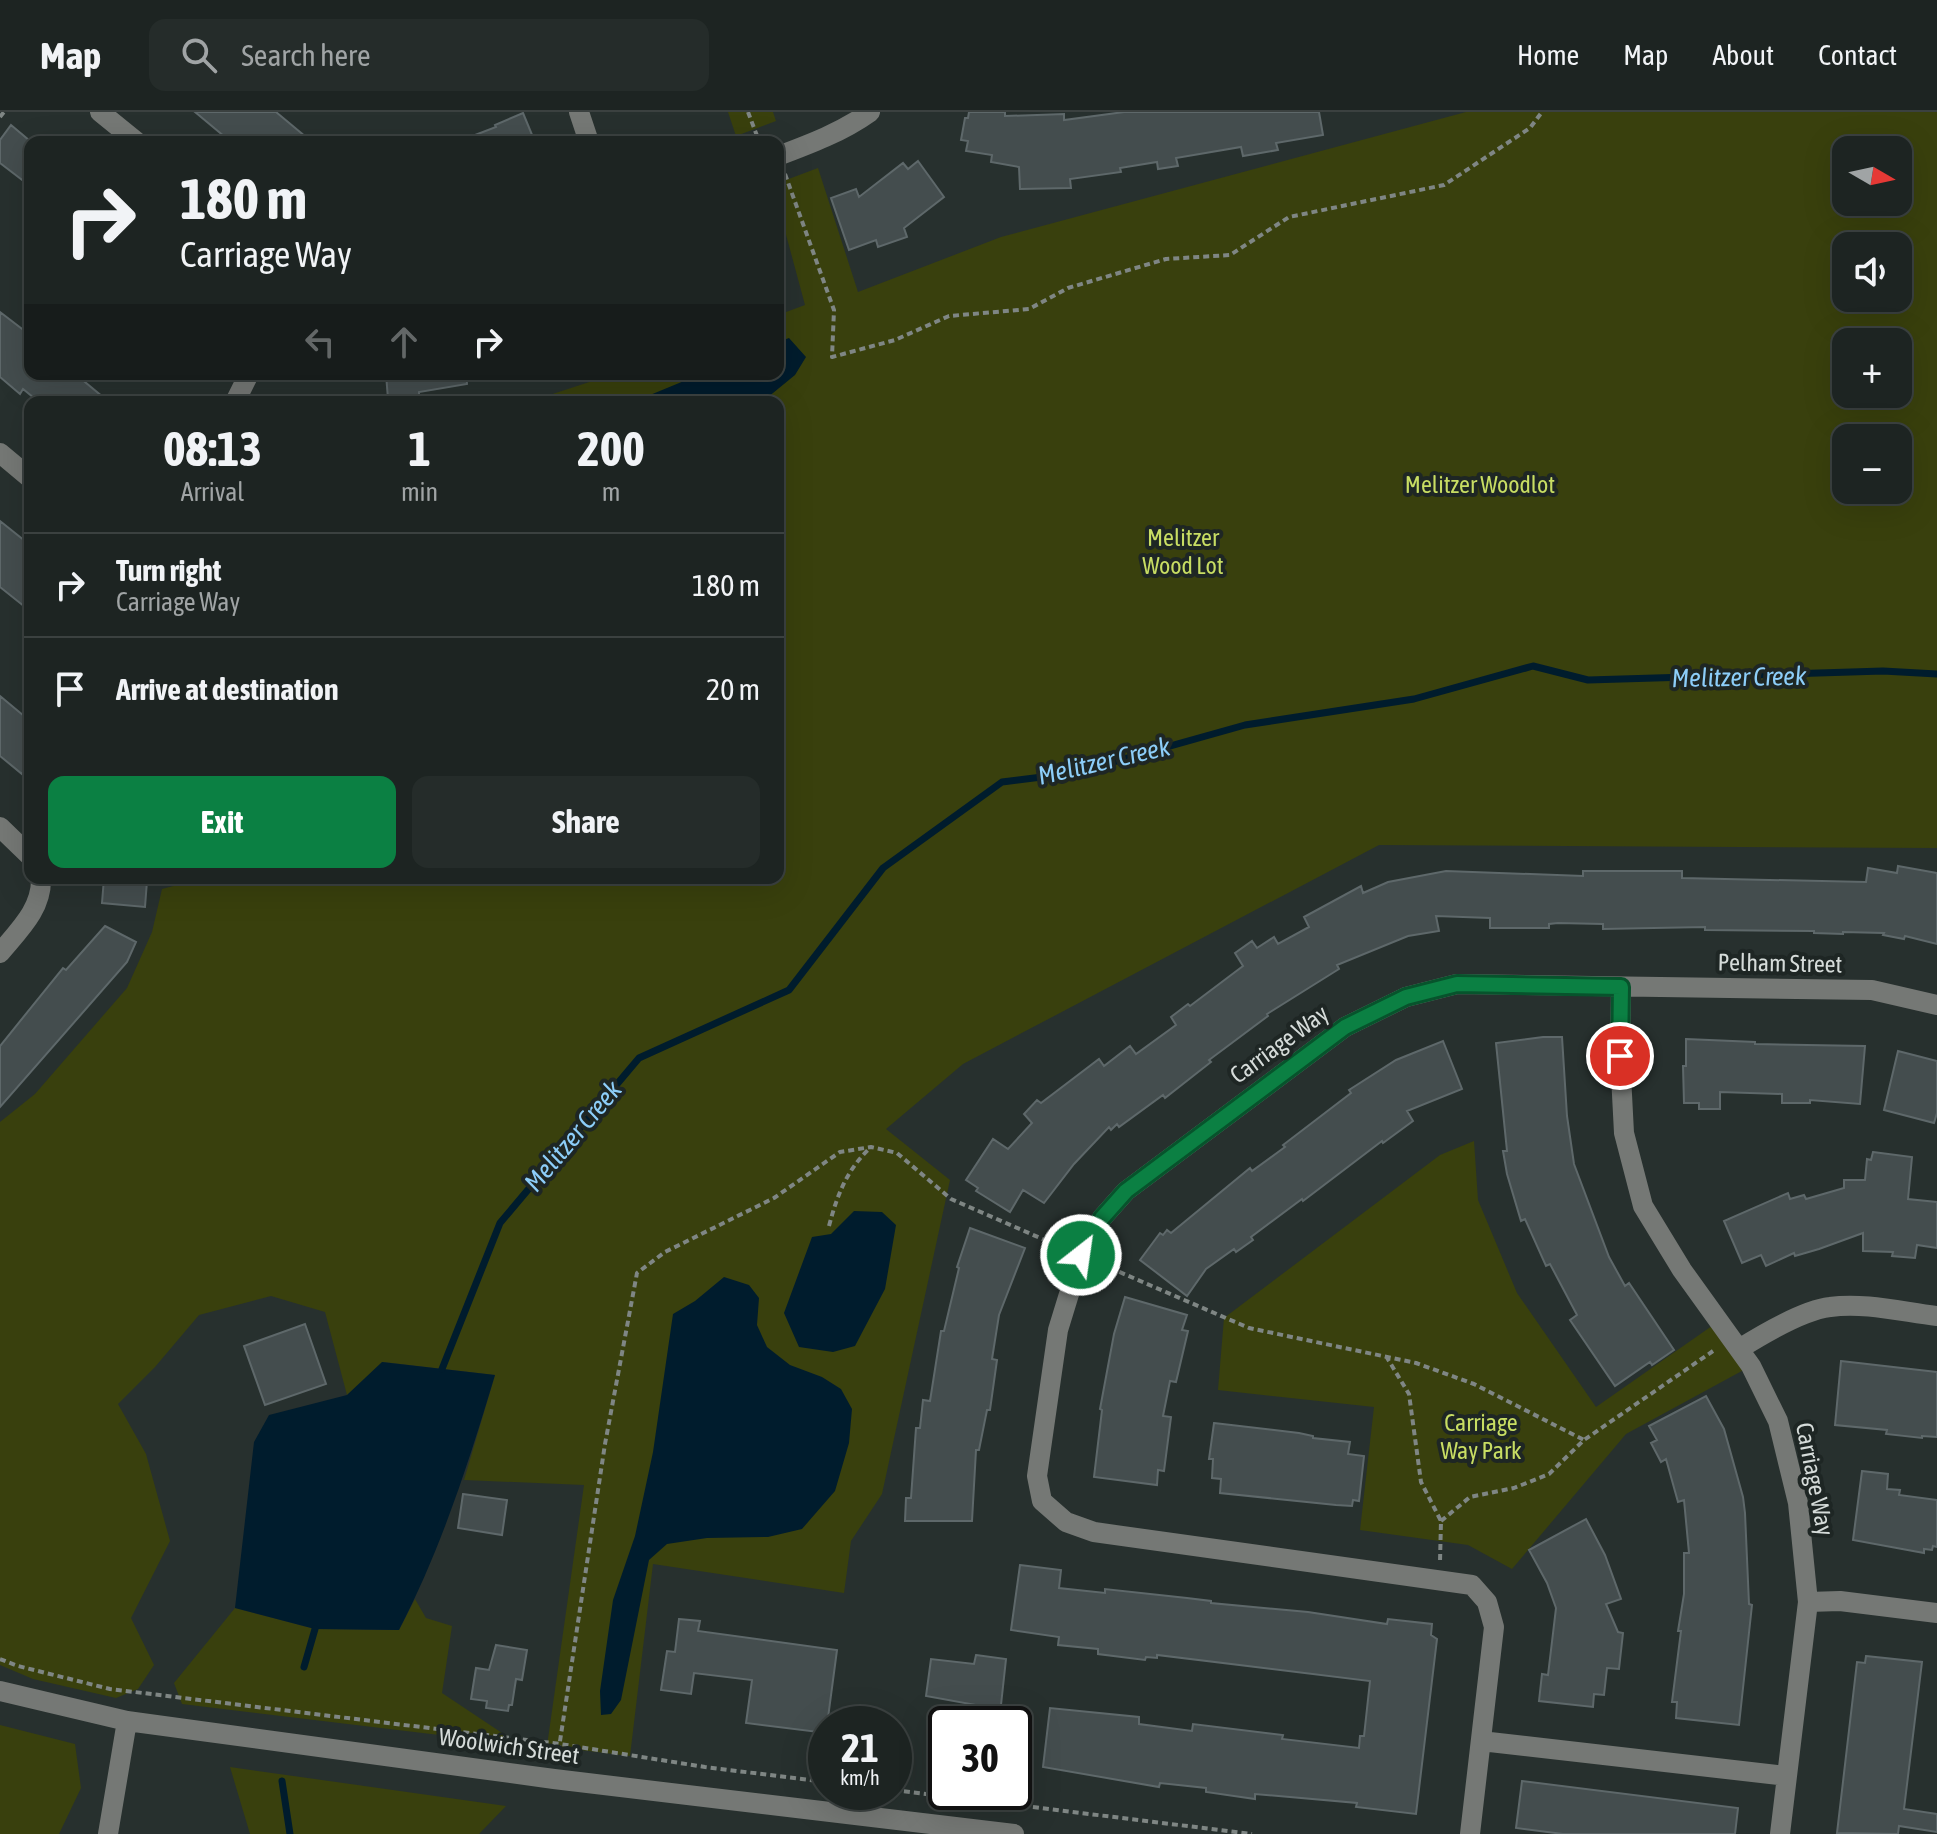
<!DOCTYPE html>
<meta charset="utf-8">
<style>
body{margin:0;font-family:"Asap Condensed",sans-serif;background:#252c2a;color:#f1f3f6;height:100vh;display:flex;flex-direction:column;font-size:30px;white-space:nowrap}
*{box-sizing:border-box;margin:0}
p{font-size:26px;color:#a0a4a5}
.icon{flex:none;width:44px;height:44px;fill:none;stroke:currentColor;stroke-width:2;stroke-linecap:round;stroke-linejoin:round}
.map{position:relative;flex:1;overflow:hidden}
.drawer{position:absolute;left:24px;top:284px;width:760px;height:488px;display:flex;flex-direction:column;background:#1d2422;border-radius:16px;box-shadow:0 8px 32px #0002,0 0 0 2px #3b4140}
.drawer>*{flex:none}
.guide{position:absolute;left:24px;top:24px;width:760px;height:244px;border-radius:16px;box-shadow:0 8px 32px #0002,0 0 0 2px #3b4140;background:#1d2422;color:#f1f3f6;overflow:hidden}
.needle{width:52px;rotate:99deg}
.buttons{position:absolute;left:1832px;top:24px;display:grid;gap:16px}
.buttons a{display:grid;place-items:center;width:80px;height:80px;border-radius:16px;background:#1d2422;box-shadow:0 8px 32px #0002,0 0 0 2px #3b4140;font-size:40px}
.speed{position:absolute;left:808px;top:1594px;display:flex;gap:16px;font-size:40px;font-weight:700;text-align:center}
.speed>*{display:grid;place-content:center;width:104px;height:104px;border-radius:50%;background:#1d2422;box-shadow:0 8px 32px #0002,0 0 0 2px #3b4140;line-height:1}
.speed small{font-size:20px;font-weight:400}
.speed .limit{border:4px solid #111;border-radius:12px;background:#fff;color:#111}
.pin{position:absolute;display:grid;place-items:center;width:68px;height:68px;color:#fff;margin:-34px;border:4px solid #fff;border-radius:50%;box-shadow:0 2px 8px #0007}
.me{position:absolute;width:88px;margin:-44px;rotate:30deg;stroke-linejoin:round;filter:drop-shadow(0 0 6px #0008)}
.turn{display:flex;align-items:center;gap:28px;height:168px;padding:0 24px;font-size:36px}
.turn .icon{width:104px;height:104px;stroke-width:2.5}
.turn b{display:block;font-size:56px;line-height:68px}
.lanes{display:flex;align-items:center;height:76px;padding:0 24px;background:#0003;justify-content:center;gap:40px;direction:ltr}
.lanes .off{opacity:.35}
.eta{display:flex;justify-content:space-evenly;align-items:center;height:136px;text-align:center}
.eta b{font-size:48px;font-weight:700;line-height:56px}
.button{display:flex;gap:16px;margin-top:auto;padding:16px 24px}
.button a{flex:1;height:92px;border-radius:16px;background:#0b8043;color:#fff;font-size:32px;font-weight:700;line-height:92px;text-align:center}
.button a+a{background:#252c2a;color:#f1f3f6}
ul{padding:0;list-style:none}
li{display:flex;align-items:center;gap:24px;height:104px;padding:0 24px;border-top:2px solid #3b4140}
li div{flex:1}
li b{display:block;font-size:30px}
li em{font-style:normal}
header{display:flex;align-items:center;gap:48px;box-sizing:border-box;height:112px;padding:0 40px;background:#1d2422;border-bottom:2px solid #3b4140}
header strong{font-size:38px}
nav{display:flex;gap:44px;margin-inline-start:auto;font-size:28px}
.search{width:560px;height:72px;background:#252c2a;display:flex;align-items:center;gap:20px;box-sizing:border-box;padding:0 28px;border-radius:16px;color:#a0a4a5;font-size:30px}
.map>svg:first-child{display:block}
</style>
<header>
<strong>Map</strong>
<div class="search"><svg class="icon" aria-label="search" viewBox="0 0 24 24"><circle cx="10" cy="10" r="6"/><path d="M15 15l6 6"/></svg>Search here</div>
<nav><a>Home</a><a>Map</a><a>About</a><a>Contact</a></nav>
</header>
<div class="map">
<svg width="1937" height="1722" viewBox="0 0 1937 1722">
<rect width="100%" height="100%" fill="#27302e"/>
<path fill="#39400d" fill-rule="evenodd" d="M 728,0 L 773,0 L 776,9 L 736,24 Z
M 1466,0 L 1937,0 L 1937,736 L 1379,733 L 963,952 L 886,1017 L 950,1068 L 882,1382 L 851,1429 L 844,1481 L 653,1452 L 630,1644 L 547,1634 L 584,1373 L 464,1368 L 495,1263 L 383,1250 L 347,1283 L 325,1200 L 271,1184 L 199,1203 L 155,1255 L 118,1292 L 146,1342 L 170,1429 L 131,1506 L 154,1553 L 138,1577 L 116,1586 L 33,1567 L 0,1553 L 0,1010 L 35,982 L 127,876 L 152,820 L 162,777 L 204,766 L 778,766 L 778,290 L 528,290 L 614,262 L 778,262 L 778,203 L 805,193 L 778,93 L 778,71 L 818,56 L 858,180 L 1001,125 ZM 1846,38 L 1898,38 L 1898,90 L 1846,90 ZM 1846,134 L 1898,134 L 1898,186 L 1846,186 ZM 1846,230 L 1898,230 L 1898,282 L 1846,282 ZM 1846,326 L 1898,326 L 1898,378 L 1846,378 Z
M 1474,1029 L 1478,1088 L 1517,1181 L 1596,1295 L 1719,1209 L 1751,1254 L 1626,1322 L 1512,1457 L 1468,1433 L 1360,1418 L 1374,1295 L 1218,1278 L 1224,1206 L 1440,1043 Z
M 415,1487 L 426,1506 L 452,1514 L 442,1581 L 502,1621 L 506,1631 L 182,1592 L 174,1571 L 235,1496 L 315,1517 L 399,1518 Z
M 0,1613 L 75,1632 L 81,1676 L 59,1722 L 0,1722 Z
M 230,1655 L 506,1694 L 479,1722 L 250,1722 Z"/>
<path fill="#001c2d" d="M 789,226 L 806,245 L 795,263 L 762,290 L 633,290 L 701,262 L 778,262 L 778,230 Z
M 854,1099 L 882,1100 L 896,1113 L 885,1177 L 855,1234 L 833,1240 L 799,1235 L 784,1201 L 812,1125 L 831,1122 Z
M 724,1165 L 749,1173 L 759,1186 L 757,1213 L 767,1235 L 790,1253 L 822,1265 L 841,1277 L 852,1297 L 849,1331 L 835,1379 L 802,1417 L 768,1425 L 707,1426 L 667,1432 L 649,1448 L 621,1588 L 611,1602 L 601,1603 L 600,1579 L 613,1488 L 635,1424 L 653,1340 L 673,1202 L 695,1189 Z
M 382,1250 L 495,1263 C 469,1350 441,1437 399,1518 L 315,1517 L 235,1496 L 254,1330 L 269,1303 L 347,1283 Z"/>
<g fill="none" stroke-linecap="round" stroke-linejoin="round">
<path stroke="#001c2d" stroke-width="7" d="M 442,1257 L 500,1111 L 639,946 L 789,878 L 883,756 L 1002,670 L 1074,661 L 1245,613 L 1414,587 L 1533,554 L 1588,568 L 1883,559 L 1937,562
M 304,1555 L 315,1517
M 282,1669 L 290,1722"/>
</g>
<path fill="#444d4e" stroke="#5e686a" stroke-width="2" d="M 195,0 L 276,0 L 312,30 L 231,30 Z
M 969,0 L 1005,0 L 1005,4 L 1064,2 L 1064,8 L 1124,0 L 1319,0 L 1323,23 L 1276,31 L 1278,38 L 1243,44 L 1241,35 L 1176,46 L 1178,54 L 1158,57 L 1157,50 L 1120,56 L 1121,60 L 1070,67 L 1071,76 L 1020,77 L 1019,55 L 991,50 L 992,43 L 966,39 L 968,29 L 961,28 L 965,6 L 968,6 Z
M 523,1 L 535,30 L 462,30 L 462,28 L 496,15 L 495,13 Z
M 11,13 L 30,29 L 30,74 L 0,51 L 0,28 Z
M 918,49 L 944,85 L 904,116 L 907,125 L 878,135 L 876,128 L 849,138 L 831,86 L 856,77 L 859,85 L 903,51 L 908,57 Z
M 0,200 L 30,223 L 30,262 L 91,262 L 85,270 L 109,290 L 39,290 L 23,277 L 20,282 L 0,265 Z
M 386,262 L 466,262 L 467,272 L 419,280 L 419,284 L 388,287 Z
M 0,409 L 30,433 L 30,499 L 0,475 Z
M 0,584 L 30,609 L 30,653 L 22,662 L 0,644 Z
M 1898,754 L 1937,761 L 1937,832 L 1905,824 L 1904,827 L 1883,823 L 1884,821 L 1843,820 L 1843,822 L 1814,821 L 1814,819 L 1705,818 L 1705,815 L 1603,817 L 1603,812 L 1558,811 L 1549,812 L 1549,816 L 1490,816 L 1490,806 L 1436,804 L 1439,819 L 1408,824 L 1337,853 L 1339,857 L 1267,902 L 1268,904 L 1209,948 L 1211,950 L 1165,986 L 1163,983 L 1119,1015 L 1117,1012 L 1111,1018 L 1109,1015 L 1074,1052 L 1044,1091 L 1023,1078 L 1010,1100 L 976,1079 L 978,1076 L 966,1068 L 993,1027 L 1008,1037 L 1032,1011 L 1024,1002 L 1037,988 L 1041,991 L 1099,947 L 1104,954 L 1130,934 L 1136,942 L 1176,913 L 1171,905 L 1188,892 L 1190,894 L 1243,854 L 1235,841 L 1252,829 L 1257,836 L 1274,825 L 1278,832 L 1309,815 L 1304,805 L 1361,774 L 1363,781 L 1388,770 L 1446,759 L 1583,764 L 1583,759 L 1682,759 L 1682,766 L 1866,770 L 1868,756 L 1897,761 Z
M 104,766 L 147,769 L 145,795 L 102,791 Z
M 105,814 L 136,830 L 127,850 L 0,995 L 0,934 L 63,856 L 66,858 Z
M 1543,925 L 1562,925 L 1567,1004 L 1574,1052 L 1609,1145 L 1625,1174 L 1629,1171 L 1674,1238 L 1652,1253 L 1650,1250 L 1615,1274 L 1570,1208 L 1577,1203 L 1550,1152 L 1546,1154 L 1525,1107 L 1521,1109 L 1507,1062 L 1503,1039 L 1507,1039 L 1496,931 Z
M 1686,927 L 1755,930 L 1755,932 L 1865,934 L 1860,992 L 1810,988 L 1810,991 L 1782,991 L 1782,982 L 1720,980 L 1720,997 L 1699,997 L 1699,991 L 1684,991 L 1683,954 L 1686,954 Z
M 1443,929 L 1462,977 L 1407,999 L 1413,1009 L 1383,1031 L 1382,1029 L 1303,1089 L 1302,1087 L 1251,1125 L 1253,1128 L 1236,1140 L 1234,1137 L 1206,1157 L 1187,1184 L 1140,1148 L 1160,1121 L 1163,1123 L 1167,1118 L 1171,1121 L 1250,1056 L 1252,1059 L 1285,1035 L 1283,1033 L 1351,981 L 1349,978 L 1396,948 Z
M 1898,939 L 1937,949 L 1937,1001 L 1934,1011 L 1884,998 Z
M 1873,1040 L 1912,1045 L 1908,1087 L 1937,1090 L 1937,1136 L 1917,1133 L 1915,1146 L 1892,1144 L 1893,1140 L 1863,1139 L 1863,1121 L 1819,1137 L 1795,1144 L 1794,1141 L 1766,1154 L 1761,1143 L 1742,1151 L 1724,1109 L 1788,1081 L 1790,1087 L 1804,1083 L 1806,1087 L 1844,1076 L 1844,1068 L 1865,1068 L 1867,1047 L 1871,1048 Z
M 970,1116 L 1025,1136 L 999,1203 L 992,1247 L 997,1248 L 990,1298 L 987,1298 L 979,1338 L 976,1338 L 972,1409 L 905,1409 L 906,1386 L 911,1386 L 916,1316 L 920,1316 L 923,1288 L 930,1289 L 941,1219 L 944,1219 L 959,1156 L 957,1155 Z
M 1125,1185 L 1187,1203 L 1182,1218 L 1188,1219 L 1176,1270 L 1170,1269 L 1163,1304 L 1171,1305 L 1164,1359 L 1158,1358 L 1157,1373 L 1094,1365 L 1102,1298 L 1100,1297 L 1114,1222 Z
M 305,1212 L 326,1272 L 265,1293 L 244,1234 Z
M 1841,1249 L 1937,1260 L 1937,1325 L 1922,1324 L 1922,1326 L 1886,1322 L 1887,1318 L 1835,1313 Z
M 1706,1284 L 1724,1317 L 1743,1385 L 1745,1401 L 1749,1492 L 1752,1493 L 1739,1613 L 1676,1606 L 1677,1590 L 1672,1590 L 1681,1519 L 1678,1519 L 1684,1482 L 1684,1441 L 1689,1441 L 1684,1388 L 1678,1390 L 1666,1347 L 1661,1350 L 1651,1331 L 1657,1328 L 1649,1314 Z
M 1214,1311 L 1299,1321 L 1313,1324 L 1313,1326 L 1350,1330 L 1348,1342 L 1364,1344 L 1359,1389 L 1353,1388 L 1352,1394 L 1336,1393 L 1220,1381 L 1221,1367 L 1212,1366 L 1213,1347 L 1209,1347 Z
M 1862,1359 L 1888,1362 L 1887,1377 L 1900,1378 L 1899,1383 L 1937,1388 L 1937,1435 L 1933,1434 L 1932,1438 L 1924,1437 L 1924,1441 L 1853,1428 Z
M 463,1382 L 507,1388 L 502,1423 L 458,1416 Z
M 1586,1407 L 1605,1443 L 1621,1487 L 1606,1492 L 1618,1520 L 1623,1521 L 1619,1557 L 1607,1556 L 1604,1583 L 1594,1582 L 1593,1595 L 1539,1589 L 1542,1562 L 1548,1563 L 1556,1496 L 1547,1471 L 1529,1438 Z
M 1020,1453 L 1061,1458 L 1059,1476 L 1105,1481 L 1105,1477 L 1187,1486 L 1211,1489 L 1211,1491 L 1308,1500 L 1387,1512 L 1388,1507 L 1432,1512 L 1431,1523 L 1437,1527 L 1416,1702 L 1356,1695 L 1357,1691 L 1255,1682 L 1255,1687 L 1206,1680 L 1206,1676 L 1160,1671 L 1159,1675 L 1043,1655 L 1050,1596 L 1139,1605 L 1139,1612 L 1192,1619 L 1193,1612 L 1283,1623 L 1282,1627 L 1359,1636 L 1360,1624 L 1364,1624 L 1370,1569 L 1157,1543 L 1157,1546 L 1146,1545 L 1145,1548 L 1098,1542 L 1098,1537 L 1058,1533 L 1059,1525 L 1011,1518 Z
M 679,1507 L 700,1509 L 698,1519 L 837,1538 L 826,1621 L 746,1611 L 752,1568 L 694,1561 L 691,1582 L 661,1578 L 667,1539 L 675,1540 Z
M 496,1533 L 527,1538 L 522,1568 L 516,1567 L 512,1593 L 509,1593 L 508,1599 L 486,1596 L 487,1589 L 471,1587 L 476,1556 L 489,1558 Z
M 976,1543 L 1006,1547 L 1000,1602 L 975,1599 L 976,1593 L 926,1584 L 931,1547 L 974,1552 Z
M 1866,1544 L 1922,1550 L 1904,1697 L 1937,1702 L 1937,1720 L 1899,1714 L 1898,1722 L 1837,1721 L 1857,1550 L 1865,1551 Z
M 1522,1669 L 1738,1696 L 1735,1722 L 1563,1722 L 1516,1716 Z"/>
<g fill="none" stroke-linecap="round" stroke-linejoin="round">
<path stroke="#7f8684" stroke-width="4" stroke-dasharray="6 4" stroke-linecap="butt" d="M 748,0 L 759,29
M 0,5 L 4,0
M 785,62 L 834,198 L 832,245 L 895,228 L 949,204 L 1029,197 L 1068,176 L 1166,147 L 1230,143 L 1289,105 L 1444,73 L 1530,16 L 1542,0
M 829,1114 C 837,1084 846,1059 869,1037
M 1101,1152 L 1249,1216 L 1416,1251 L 1474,1272 L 1584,1328
M 1386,1244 L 1409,1282 L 1421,1370 L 1441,1409 L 1440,1450
M 1441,1409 L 1470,1385 L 1514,1376 L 1549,1362 L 1584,1328 L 1713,1239
M 0,1547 L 18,1554 L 110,1577 L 560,1632 L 705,1655 L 826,1670
M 557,1649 L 605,1332 L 637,1161 L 665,1140 L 774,1086 L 840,1040 L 871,1035 L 897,1041 L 951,1087 L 1063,1136
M 894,1678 L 1252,1722"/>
<path stroke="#757875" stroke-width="20" d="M 100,0 L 137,30
M 579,0 L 589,30
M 778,44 C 810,32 842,20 870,0
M 235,290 L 249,262
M 0,341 L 30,366
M 0,715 L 30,744
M 0,841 C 19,818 42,797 41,766
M 1621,875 L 1620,944 L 1624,1021 L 1643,1094 L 1682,1158 L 1751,1254 L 1778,1309 L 1798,1391 L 1808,1490 L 1780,1722
M 1739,1237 C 1763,1222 1803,1198 1830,1195 C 1864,1190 1903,1200 1937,1204
M 1808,1490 L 1840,1489 L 1937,1501
M 0,1579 L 127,1609 L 554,1667 L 1014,1722
M 1481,1629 L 1787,1664
M 108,1722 L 127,1609
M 1470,1722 L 1494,1515 L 1487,1490 L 1472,1473 L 1094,1420 L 1066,1410 L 1042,1389 L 1037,1364 L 1058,1218 L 1081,1143 L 1102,1106 L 1126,1079 L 1345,915 L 1406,885 L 1457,872 L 1872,878 L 1937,893"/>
</g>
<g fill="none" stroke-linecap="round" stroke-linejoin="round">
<defs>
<path id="route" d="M 1081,1143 L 1102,1106 L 1126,1079 L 1345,915 L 1406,885 L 1457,872 L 1621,875 L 1620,944"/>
</defs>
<use href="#route" stroke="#07532c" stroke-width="20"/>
<use href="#route" stroke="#0b8043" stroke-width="14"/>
</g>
<g text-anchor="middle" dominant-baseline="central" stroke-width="8" stroke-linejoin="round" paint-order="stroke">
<g font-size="24" fill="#c8dd63" stroke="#1e2624">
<text x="1480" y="372">Melitzer Woodlot</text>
<text x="1183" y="425">Melitzer<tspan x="1183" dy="28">Wood Lot</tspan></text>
<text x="1481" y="1310">Carriage<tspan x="1481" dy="28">Way Park</tspan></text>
</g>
<g font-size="24" fill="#d5dbd9" stroke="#1e2624">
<text transform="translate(1780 851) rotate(1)">Pelham Street</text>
<text transform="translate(1279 932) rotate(-36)">Carriage Way</text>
<text transform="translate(1815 1367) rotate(79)">Carriage Way</text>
<text transform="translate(509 1634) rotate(8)">Woolwich Street</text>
</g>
<g font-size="26" font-style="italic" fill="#8dcef9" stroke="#1e2624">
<text transform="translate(1739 565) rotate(-1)">Melitzer Creek</text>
<text transform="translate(1104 649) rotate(-13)">Melitzer Creek</text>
<text transform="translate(573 1024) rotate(-50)">Melitzer Creek</text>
</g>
</g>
</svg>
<div class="buttons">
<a><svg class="needle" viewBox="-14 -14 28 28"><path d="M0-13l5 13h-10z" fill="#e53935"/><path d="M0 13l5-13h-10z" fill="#a0a4a5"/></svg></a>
<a><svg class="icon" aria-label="sound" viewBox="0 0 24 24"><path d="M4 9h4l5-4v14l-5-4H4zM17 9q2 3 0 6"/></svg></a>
<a>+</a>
<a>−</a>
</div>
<div class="speed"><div>21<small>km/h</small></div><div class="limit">30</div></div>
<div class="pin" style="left:1620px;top:944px;background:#d93025"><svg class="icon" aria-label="arrive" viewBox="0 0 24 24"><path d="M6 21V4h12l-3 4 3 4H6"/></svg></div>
<svg class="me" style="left:1081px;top:1143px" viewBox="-20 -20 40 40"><circle r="17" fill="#0b8043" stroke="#fff" stroke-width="3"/><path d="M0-11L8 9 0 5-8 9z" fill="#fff"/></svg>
<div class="guide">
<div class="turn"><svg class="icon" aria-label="right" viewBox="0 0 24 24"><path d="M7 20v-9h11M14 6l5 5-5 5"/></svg><div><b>180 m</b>Carriage Way</div></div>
<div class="lanes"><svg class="icon off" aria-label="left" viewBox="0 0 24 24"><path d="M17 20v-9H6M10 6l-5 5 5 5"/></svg><svg class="icon off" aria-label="ahead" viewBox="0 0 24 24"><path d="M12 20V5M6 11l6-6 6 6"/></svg><svg class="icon" aria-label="right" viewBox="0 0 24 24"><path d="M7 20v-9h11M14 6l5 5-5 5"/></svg></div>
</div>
<section class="drawer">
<div class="eta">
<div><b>08:13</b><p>Arrival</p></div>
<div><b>1</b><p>min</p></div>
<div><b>200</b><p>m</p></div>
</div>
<ul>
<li><svg class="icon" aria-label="right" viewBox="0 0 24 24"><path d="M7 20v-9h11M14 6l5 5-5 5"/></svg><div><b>Turn right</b><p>Carriage Way</p></div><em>180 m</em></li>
<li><svg class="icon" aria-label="arrive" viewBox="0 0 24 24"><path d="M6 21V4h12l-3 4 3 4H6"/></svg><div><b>Arrive at destination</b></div><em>20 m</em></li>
</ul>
<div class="button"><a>Exit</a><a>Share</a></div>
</section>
</div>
